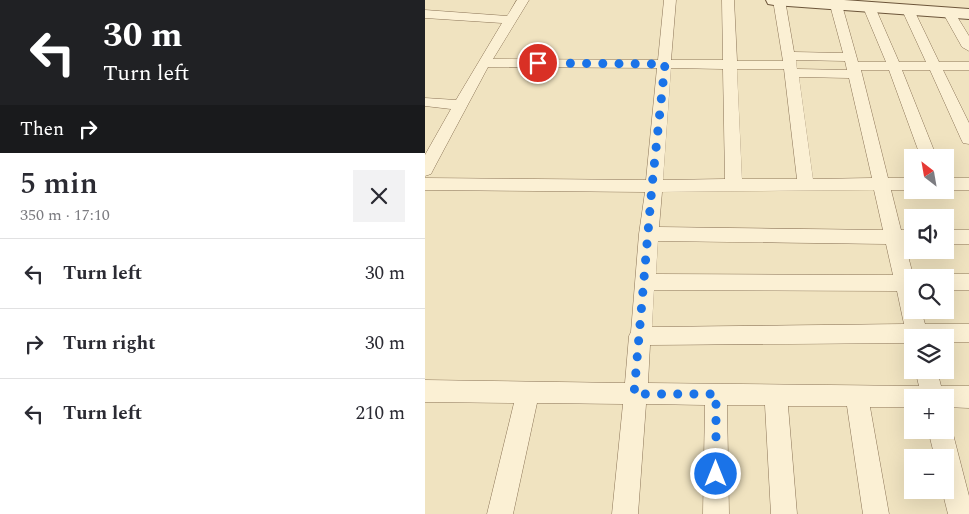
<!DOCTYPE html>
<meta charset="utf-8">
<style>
body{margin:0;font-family:Spectral,serif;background:#f2f2f3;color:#2b2b33;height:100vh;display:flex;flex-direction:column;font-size:19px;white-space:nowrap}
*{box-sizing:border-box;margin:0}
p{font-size:16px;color:#7c7c81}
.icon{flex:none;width:28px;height:28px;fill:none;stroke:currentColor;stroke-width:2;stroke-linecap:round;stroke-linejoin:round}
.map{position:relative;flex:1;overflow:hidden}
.drawer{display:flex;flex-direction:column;background:#fff;width:425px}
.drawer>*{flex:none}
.top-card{background:#202124;color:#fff;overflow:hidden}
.needle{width:32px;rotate:329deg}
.fabs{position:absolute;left:479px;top:149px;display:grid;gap:10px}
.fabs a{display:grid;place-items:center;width:50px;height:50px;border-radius:0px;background:#fff;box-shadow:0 5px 20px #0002;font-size:25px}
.pin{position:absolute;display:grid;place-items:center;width:42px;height:42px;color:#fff;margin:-21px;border:2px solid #fff;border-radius:50%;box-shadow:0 1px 5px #0007}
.me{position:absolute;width:55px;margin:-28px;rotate:0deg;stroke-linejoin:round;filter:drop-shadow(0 0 4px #0008)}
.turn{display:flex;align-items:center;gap:18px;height:105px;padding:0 20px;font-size:22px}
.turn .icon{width:65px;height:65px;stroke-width:2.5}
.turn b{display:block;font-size:35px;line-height:42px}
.then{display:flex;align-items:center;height:48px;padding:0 20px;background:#0003;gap:10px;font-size:19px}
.round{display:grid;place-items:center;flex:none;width:52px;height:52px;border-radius:0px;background:#f2f2f3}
.head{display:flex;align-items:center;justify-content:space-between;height:85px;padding:0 20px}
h1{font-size:30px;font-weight:600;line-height:38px}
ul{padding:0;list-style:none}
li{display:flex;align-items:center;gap:15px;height:70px;padding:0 20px;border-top:1px solid #e1e1e2}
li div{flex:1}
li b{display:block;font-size:19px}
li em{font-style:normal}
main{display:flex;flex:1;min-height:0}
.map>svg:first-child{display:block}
</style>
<main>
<section class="drawer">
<div class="top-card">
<div class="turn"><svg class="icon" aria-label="left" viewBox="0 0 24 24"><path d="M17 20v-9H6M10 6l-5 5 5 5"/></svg><div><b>30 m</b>Turn left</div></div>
<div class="then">Then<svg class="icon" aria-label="right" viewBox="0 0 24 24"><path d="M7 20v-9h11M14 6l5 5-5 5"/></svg></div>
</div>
<div class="head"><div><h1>5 min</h1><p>350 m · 17:10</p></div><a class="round"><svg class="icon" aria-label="close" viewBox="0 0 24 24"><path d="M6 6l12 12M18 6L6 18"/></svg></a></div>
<ul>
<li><svg class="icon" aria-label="left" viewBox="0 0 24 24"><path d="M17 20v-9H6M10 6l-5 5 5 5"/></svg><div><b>Turn left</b></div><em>30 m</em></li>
<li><svg class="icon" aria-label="right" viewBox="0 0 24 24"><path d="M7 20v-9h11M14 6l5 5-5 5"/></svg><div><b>Turn right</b></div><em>30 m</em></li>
<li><svg class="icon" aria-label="left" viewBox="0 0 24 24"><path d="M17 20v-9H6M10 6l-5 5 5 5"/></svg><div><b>Turn left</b></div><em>210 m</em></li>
</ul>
</section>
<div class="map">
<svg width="544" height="514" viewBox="0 0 544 514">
<rect width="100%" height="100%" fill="#f0e3c0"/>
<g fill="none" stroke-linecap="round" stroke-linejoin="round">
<defs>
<path id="street" d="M 92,0 L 104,0 L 68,59 L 233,60 L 239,0 L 251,0 L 246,60 L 298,60 L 297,0 L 309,0 L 312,61 L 358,61 L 348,0 L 360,0 L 369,52 L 418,53 L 405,5 L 411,1 L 417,5 L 433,62 L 461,62 L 438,7 L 444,3 L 450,7 L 474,62 L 501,62 L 477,10 L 483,6 L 489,10 L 514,62 L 544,62 L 544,70 L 518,70 L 544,123 L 544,144 L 538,143 L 536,139 L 505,70 L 477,70 L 512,158 L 496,158 L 464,70 L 436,70 L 463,178 L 488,178 L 488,190 L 466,190 L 476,230 L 488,230 L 488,244 L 480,244 L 488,275 L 495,278 L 488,278 L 488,310 L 496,310 L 500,324 L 544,324 L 544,342 L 520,342 L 520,338 L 488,338 L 488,345 L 485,343 L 225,345 L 223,383 L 494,386 L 490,370 L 512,370 L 516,386 L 544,386 L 544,408 L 520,407 L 520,398 L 488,398 L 488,407 L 445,407 L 464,514 L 438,514 L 422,406 L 363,406 L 372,514 L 346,514 L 340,405 L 302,405 L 304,514 L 278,514 L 280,405 L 221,404 L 213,514 L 187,514 L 198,404 L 112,403 L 88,514 L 62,514 L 89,403 L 0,402 L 0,380 L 200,383 L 204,336 L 206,332 L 214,234 L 220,192 L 0,190 L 0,178 L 221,180 L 232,68 L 63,67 L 8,170 L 6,174 L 0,176 L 0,155 L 26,109 L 0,106 L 0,98 L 31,100 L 77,23 L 0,18 L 0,10 L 82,16 ZM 371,60 L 420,61 L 422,70 L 372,69 ZM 246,68 L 298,69 L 300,179 L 238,180 ZM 312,69 L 359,69 L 372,179 L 317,179 ZM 374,77 L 424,78 L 447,178 L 388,179 ZM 449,190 L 458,230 L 234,227 L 237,192 ZM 233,241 L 461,244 L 468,275 L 231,274 ZM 229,290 L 472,291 L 479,324 L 227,327 Z
M 524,9 L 528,10 L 544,36 L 544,51 L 537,47 L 518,13 Z
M 520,178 L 544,178 L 544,190 L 520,190 Z
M 520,230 L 544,230 L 544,244 L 520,244 Z
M 520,274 L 544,274 L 544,290 L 520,290 L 520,278 L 513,278 Z
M 520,421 L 523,422 L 527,430 L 544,496 L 544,514 L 523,514 L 517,490 L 520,490 L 520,458 L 510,458 L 503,430 L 520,430 Z"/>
<path id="secondary" d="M 341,0 L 419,0 L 544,9 L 544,19 L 349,5 L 343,4 Z"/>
</defs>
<use href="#street" stroke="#8b7457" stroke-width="1"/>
<use href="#secondary" stroke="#6c553a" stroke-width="2"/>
<use href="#street" fill="#fbf0d4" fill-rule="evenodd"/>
<use href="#secondary" fill="#fbf0d4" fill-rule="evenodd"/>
</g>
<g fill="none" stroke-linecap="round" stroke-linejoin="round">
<path stroke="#1a73e8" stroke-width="9" stroke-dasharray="0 16.2" d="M 113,63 L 240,64 L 227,186 L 209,394 L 291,394 L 291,474"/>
</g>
</svg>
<div class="fabs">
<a><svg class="needle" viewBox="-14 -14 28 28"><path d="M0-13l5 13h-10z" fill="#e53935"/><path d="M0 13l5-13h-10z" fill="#7c7c81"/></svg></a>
<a><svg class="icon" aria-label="sound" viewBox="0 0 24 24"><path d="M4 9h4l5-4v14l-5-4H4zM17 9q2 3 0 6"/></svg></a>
<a><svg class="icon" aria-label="search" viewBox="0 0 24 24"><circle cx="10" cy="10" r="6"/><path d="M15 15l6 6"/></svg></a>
<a><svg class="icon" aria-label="layers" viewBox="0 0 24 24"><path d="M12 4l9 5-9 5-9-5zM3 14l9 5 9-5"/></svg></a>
<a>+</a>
<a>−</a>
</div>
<div class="pin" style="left:113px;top:63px;background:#d93025"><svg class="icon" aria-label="arrive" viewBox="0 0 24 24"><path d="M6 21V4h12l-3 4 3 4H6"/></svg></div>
<svg class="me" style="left:291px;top:474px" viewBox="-20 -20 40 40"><circle r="17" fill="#1a73e8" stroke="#fff" stroke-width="3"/><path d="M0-11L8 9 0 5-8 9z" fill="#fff"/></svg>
</div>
</main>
